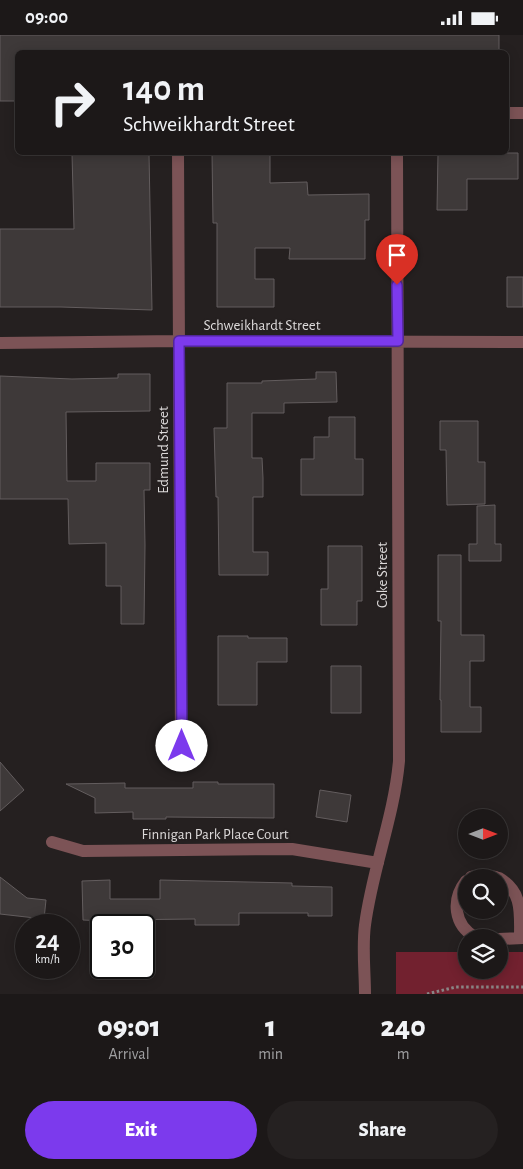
<!DOCTYPE html>
<style>
body{margin:0;font-family:"Alegreya Sans",sans-serif;background:#252121;color:#f1f3f6;height:100vh;display:flex;flex-direction:column;font-size:19px;white-space:nowrap}
*{box-sizing:border-box;margin:0}
p{font-size:16px;color:#a0a0a2}
.icon{flex:none;width:28px;height:28px;fill:none;stroke:currentColor;stroke-width:2;stroke-linecap:round;stroke-linejoin:round}
.map{position:relative;height:959px;overflow:hidden}
.side{display:flex;flex-direction:column;background:#1c1818;flex:1}
.side>*{flex:none}
.top-card{position:absolute;left:15px;top:15px;width:494px;height:105px;border-radius:8px;box-shadow:0 2px 12px #0003,0 0 0 1px #3a3737;background:#1c1818;color:#f1f3f6;overflow:hidden}
.needle{width:32px;rotate:90deg}
.buttons{position:absolute;left:458px;top:774px;display:grid;gap:10px}
.buttons a{display:grid;place-items:center;width:50px;height:50px;border-radius:50%;background:#1c1818;box-shadow:0 2px 12px #0003,0 0 0 1px #3a3737;font-size:25px}
.speed{position:absolute;left:15px;top:879px;display:flex;gap:10px;font-size:25px;font-weight:700;text-align:center}
.speed>*{display:grid;place-content:center;width:65px;height:65px;border-radius:50%;background:#1c1818;box-shadow:0 2px 12px #0003,0 0 0 1px #3a3737;line-height:1}
.speed small{font-size:12px;font-weight:400}
.speed .limit{border:2px solid #111;border-radius:8px;background:#fff;color:#111}
.pin{position:absolute;display:grid;place-items:center;width:42px;height:42px;color:#fff;margin:-51px -21px;border-radius:50% 50% 50% 0;rotate:-45deg;box-shadow:0 0 5px #0007}
.pin .icon{rotate:45deg}
.me{position:absolute;width:55px;margin:-28px;rotate:0deg;stroke-linejoin:round;filter:drop-shadow(0 0 4px #0008)}
.turn{display:flex;align-items:center;gap:18px;height:105px;padding:0 25px;font-size:22px}
.turn .icon{width:65px;height:65px;stroke-width:2.5}
.turn b{display:block;font-size:35px;line-height:42px}
.eta{display:flex;justify-content:space-evenly;align-items:center;height:85px;text-align:center}
.eta b{font-size:30px;font-weight:800;line-height:35px}
.button{display:flex;gap:10px;margin-top:auto;padding:10px 25px}
.button a{flex:1;height:58px;border-radius:30px;background:#7c3aed;color:#fff;font-size:20px;font-weight:800;line-height:58px;text-align:center}
.button a+a{background:#252121;color:#f1f3f6}
.status{display:flex;justify-content:space-between;align-items:center;height:35px;padding:0 25px;background:#1c1818;direction:ltr}
.status svg{height:14px;fill:currentColor}
.map>svg:first-child{display:block}
</style>
<div class="status"><b>09:00</b><svg viewBox="0 0 49 12"><path d="M0 12V9h3v3zM5 12V6h3v6zM10 12V3h3v9zM15 12V0h3v12zM26 1h20v11H26zM47 4h2v5h-2z"/></svg></div>
<div class="map">
<svg width="523" height="959" viewBox="0 0 523 959">
<rect width="100%" height="100%" fill="#252020"/>
<path fill="#72212f" d="M 396,917 L 466,917 L 466,935 L 499,935 L 499,917 L 523,917 L 523,959 L 396,959 Z"/>
<path fill="#3e3939" stroke="#635d5e" d="M 0,0 L 499,0 L 499,18 L 18,18 L 18,66 L 0,66 Z
M 212,118 L 270,118 L 270,148 L 307,147 L 308,160 L 369,159 L 369,185 L 365,185 L 365,224 L 289,224 L 290,213 L 255,213 L 255,244 L 274,244 L 274,272 L 217,272 L 217,188 L 213,188 Z
M 438,118 L 518,118 L 518,144 L 467,144 L 467,175 L 437,175 Z
M 72,119 L 149,119 L 152,275 L 61,272 L 0,272 L 0,194 L 74,194 Z
M 507,242 L 523,242 L 523,272 L 507,272 Z
M 316,337 L 336,337 L 337,367 L 284,368 L 284,378 L 252,378 L 252,423 L 262,423 L 263,443 L 263,462 L 253,462 L 253,517 L 268,517 L 268,540 L 219,540 L 218,462 L 216,462 L 214,393 L 227,393 L 227,348 L 262,348 L 262,346 L 316,344 Z
M 118,339 L 150,339 L 150,376 L 66,377 L 67,446 L 96,446 L 96,428 L 150,428 L 150,455 L 144,455 L 145,510 L 144,589 L 121,589 L 121,551 L 106,551 L 106,508 L 69,509 L 68,464 L 0,464 L 0,341 L 72,344 L 118,343 Z
M 329,382 L 355,382 L 355,424 L 363,424 L 363,460 L 301,460 L 301,424 L 314,424 L 314,402 L 329,402 Z
M 440,386 L 478,386 L 478,427 L 485,427 L 485,469 L 447,470 L 446,415 L 440,415 Z
M 495,470 L 495,509 L 501,509 L 501,526 L 469,526 L 469,509 L 477,509 L 477,471 Z
M 328,511 L 362,511 L 362,566 L 357,566 L 357,590 L 321,590 L 321,554 L 328,554 Z
M 438,520 L 461,520 L 461,600 L 484,600 L 484,626 L 470,626 L 470,672 L 481,672 L 481,697 L 441,697 L 441,665 L 440,665 L 441,586 L 438,586 Z
M 218,601 L 248,601 L 248,603 L 287,603 L 287,627 L 257,627 L 257,670 L 218,670 Z
M 331,631 L 361,631 L 361,678 L 331,678 Z
M 0,727 L 24,755 L 0,776 Z
M 193,747 L 218,747 L 218,749 L 274,749 L 274,783 L 166,782 L 166,784 L 133,784 L 133,777 L 95,778 L 95,763 L 66,749 L 125,748 L 125,753 L 193,753 Z
M 320,755 L 351,760 L 347,787 L 316,782 Z
M 0,842 L 27,863 L 46,865 L 44,884 L 0,879 Z
M 110,845 L 110,864 L 160,864 L 160,845 L 292,848 L 292,851 L 332,852 L 332,881 L 308,881 L 308,878 L 239,878 L 239,890 L 195,890 L 195,884 L 106,885 L 105,886 L 83,885 L 82,846 Z"/>
<g fill="none" stroke-linecap="round" stroke-linejoin="round">
<path stroke="#8a8686" stroke-width="3" stroke-dasharray="2.5 2.5" stroke-linecap="butt" d="M 427,959 L 456,952 L 523,952"/>
<path stroke="#7c5356" stroke-width="12" d="M 506,78 L 523,78
M 178,118 L 181,711
M 0,308 L 179,306 L 523,307
M 52,807 L 83,816 L 292,814 L 378,828
M 471,842 C 480,839 488,840 496,842
M 499,843 C 523,857 520,878 520,903
M 466,846 C 451,865 454,890 475,902
M 499,904 L 523,903
M 365,959 C 365,937 362,912 365,890 C 372,835 394,782 399,726 L 397,118"/>
</g>
<g fill="none" stroke-linecap="round" stroke-linejoin="round">
<defs>
<path id="route" d="M 182,711 L 179,306 L 398,306 L 397,250"/>
</defs>
<use href="#route" stroke="#51269a" stroke-width="12"/>
<use href="#route" stroke="#7c3aed" stroke-width="9"/>
</g>
<g text-anchor="middle" dominant-baseline="central" stroke-width="4" stroke-linejoin="round" paint-order="stroke">
<g font-size="15" fill="#dddada" stroke="#252020">
<text x="262" y="290">Schweikhardt Street</text>
<text transform="translate(163 415) rotate(-90)">Edmund Street</text>
<text transform="translate(382 540) rotate(-90)">Coke Street</text>
<text x="215" y="799">Finnigan Park Place Court</text>
</g>
</g>
</svg>
<div class="buttons">
<a><svg class="needle" viewBox="-14 -14 28 28"><path d="M0-13l5 13h-10z" fill="#e53935"/><path d="M0 13l5-13h-10z" fill="#a0a0a2"/></svg></a>
<a><svg class="icon" aria-label="search" viewBox="0 0 24 24"><circle cx="10" cy="10" r="6"/><path d="M15 15l6 6"/></svg></a>
<a><svg class="icon" aria-label="layers" viewBox="0 0 24 24"><path d="M12 4l9 5-9 5-9-5zM3 14l9 5 9-5"/></svg></a>
</div>
<div class="speed"><div>24<small>km/h</small></div><div class="limit">30</div></div>
<div class="pin" style="left:397px;top:250px;background:#d93025"><svg class="icon" aria-label="arrive" viewBox="0 0 24 24"><path d="M6 21V4h12l-3 4 3 4H6"/></svg></div>
<svg class="me" style="left:182px;top:711px" viewBox="-20 -20 40 40"><circle r="19" fill="#fff"/><path d="M0-13L10 11 0 6-10 11z" fill="#7c3aed"/></svg>
<div class="top-card">
<div class="turn"><svg class="icon" aria-label="right" viewBox="0 0 24 24"><path d="M7 20v-9h11M14 6l5 5-5 5"/></svg><div><b>140 m</b>Schweikhardt Street</div></div>
</div>
</div>
<section class="side">
<div class="eta">
<div><b>09:01</b><p>Arrival</p></div>
<div><b>1</b><p>min</p></div>
<div><b>240</b><p>m</p></div>
</div>
<div class="button"><a>Exit</a><a>Share</a></div>
</section>
